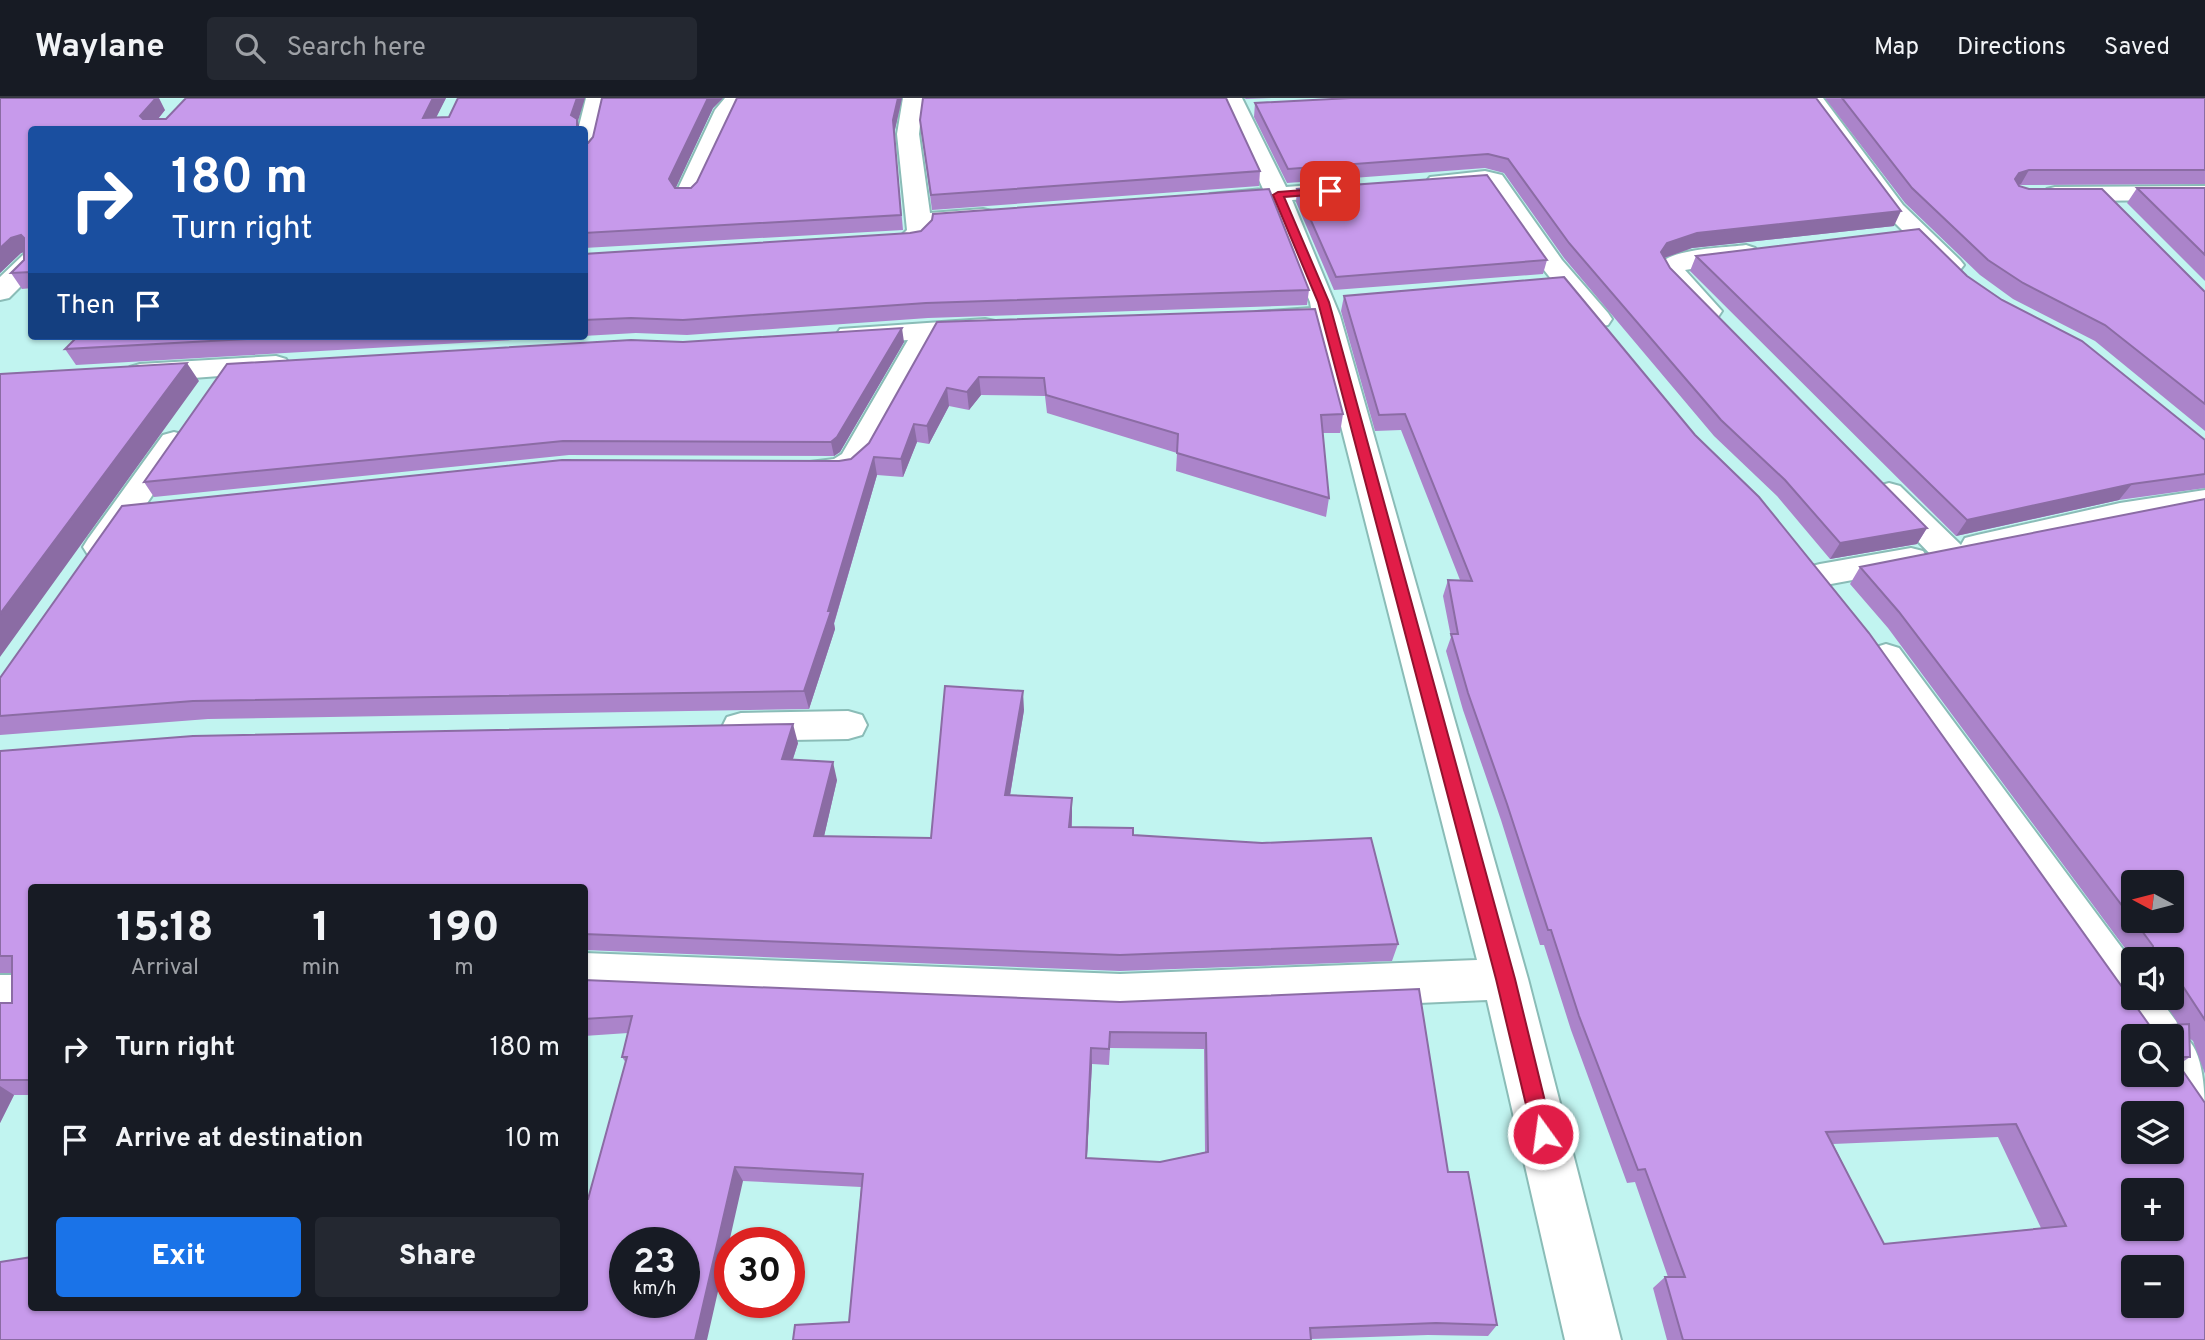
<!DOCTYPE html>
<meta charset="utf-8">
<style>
body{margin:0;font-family:Overpass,sans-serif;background:#242831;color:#f1f3f6;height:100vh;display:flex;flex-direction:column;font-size:26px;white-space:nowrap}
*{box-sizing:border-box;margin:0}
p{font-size:23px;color:#9ea1a6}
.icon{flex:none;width:38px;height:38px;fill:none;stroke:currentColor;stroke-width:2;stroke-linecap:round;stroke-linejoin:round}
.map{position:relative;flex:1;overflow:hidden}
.drawer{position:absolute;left:28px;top:786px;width:560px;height:427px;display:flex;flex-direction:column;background:#171b24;border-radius:7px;box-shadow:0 2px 5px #0004}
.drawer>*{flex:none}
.top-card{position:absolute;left:28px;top:28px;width:560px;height:214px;border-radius:7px;box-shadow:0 2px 5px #0004;background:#1a4fa0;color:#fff;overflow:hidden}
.needle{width:46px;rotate:277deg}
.buttons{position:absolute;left:2121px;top:772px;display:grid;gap:14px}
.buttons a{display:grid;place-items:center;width:63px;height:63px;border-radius:7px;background:#171b24;box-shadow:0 2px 5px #0004;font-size:35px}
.speed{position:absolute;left:609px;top:1129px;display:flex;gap:14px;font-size:35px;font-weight:700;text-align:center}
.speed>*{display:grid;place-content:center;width:91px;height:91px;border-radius:50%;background:#171b24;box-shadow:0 2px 5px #0004;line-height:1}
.speed small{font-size:18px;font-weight:400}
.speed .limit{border:10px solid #d22;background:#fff;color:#111}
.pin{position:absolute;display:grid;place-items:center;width:60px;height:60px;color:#fff;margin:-30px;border-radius:14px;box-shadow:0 4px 10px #0006}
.me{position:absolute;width:77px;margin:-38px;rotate:346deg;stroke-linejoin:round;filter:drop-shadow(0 0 5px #0008)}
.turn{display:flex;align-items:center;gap:24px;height:147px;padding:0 28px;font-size:32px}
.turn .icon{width:91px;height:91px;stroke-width:2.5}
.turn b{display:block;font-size:49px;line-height:60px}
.then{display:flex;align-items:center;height:66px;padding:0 28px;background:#0003;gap:14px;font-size:26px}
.eta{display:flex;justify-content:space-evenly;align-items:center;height:119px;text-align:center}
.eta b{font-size:42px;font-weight:800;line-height:49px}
.cta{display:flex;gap:14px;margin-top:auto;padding:14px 28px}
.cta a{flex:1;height:80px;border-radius:7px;background:#1a73e8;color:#fff;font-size:28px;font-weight:800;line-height:80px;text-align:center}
.cta a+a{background:#242831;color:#f1f3f6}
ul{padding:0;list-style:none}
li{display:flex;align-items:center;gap:21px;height:91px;padding:0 28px}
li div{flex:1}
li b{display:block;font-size:26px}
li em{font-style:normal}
header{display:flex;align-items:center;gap:42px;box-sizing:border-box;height:98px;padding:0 35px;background:#171b24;border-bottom:2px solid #363941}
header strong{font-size:33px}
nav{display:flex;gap:38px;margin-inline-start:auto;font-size:24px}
.search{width:490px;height:63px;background:#242831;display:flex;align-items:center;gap:18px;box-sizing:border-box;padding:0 24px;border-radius:7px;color:#9ea1a6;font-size:26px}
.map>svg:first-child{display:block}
</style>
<header>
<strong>Waylane</strong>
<div class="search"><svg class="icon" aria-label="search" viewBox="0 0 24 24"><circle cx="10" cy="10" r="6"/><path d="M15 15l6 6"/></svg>Search here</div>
<nav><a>Map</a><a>Directions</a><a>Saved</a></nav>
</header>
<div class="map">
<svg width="2205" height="1242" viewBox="0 0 2205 1242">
<rect width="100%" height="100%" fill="#c1f4f0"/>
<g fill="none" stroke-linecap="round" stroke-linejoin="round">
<defs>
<path id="minor" d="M 586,0 L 606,0 L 595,52 L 592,57 L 584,59 L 584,32 L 578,32 Z
M 725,0 L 746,0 L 736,14 L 699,97 L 695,102 L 679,102 L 675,97 L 715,12 Z
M 903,0 L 923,0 L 919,36 L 930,115 L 983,111 L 992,113 L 995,118 L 992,123 L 932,129 L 932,135 C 925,146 914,149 901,146 L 898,141 L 907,132 L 897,36 Z
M 1222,0 L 1242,0 L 1286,89 L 1350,84 L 1358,86 L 1362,91 L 1358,96 L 1350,98 L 1292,102 L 1340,218 L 1528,881 L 1621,1242 L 1565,1242 L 1487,902 L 1120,918 L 584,895 L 584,855 L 1120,876 L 1477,862 L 1315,226 L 1266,228 L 1256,226 L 1252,220 L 1256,214 L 1311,210 L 1310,204 L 1269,104 L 1218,108 L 1210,106 L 1206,101 L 1210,96 L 1263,91 Z
M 1802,0 L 1823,0 L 1903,107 L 1960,162 L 1964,167 L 1960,172 L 1951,175 L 1942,172 L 1887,117 Z
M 1485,73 L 1502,77 L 1562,162 L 1608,215 L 1612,221 L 1608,227 L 1598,229 L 1588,227 L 1544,172 L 1486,87 L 1438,91 L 1430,89 L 1426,84 L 1430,79 Z
M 2205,88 L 2205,102 L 2055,103 L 2047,101 L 2043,96 L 2047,91 L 2055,89 Z
M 1746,147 L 1755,150 L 1759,155 L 1755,160 L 1685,172 L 1722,213 L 1718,219 C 1713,220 1708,222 1702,219 C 1688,213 1663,183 1658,168 C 1670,150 1725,150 1746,147 Z
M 32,155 L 32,177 L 9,200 L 0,202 L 0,179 L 23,157 Z
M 985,221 L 995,223 L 999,229 L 995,235 L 937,240 L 865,369 C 847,381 823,384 802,379 L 797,372 L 802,365 L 834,361 L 842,356 L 908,242 L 850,245 L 840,243 L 836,237 L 840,231 Z
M 276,258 L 286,261 L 290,267 L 286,273 L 140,284 L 130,281 L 126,275 L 130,269 L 140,266 Z
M 174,334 L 185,337 L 189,343 L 112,457 L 100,460 L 88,457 L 83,449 L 88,441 L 163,337 Z
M 1889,385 L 1900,388 L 1961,447 L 1965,440 L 1977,437 L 2120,405 L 2205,392 L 2205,412 L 2120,425 L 1977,459 L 1964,455 L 1960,462 L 1948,465 L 1936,462 L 1878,402 L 1873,395 L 1878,388 Z
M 1911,450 L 1923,453 L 1928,461 L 1923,469 L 1820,488 L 1808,485 L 1803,477 L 1808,469 L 1820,466 Z
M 1886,546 L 1899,550 L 2133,865 L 2133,900 L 2159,900 L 2176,923 L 2183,938 C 2205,950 2205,999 2205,1027 L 2188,1020 L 2158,976 L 2172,976 L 2172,938 L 2133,938 L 2133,941 L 1873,568 L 1868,559 L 1873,550 Z
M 848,613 L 862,617 L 867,627 L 862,637 L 848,641 L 741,643 L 727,639 L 722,629 L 727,619 L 741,615 Z
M 0,877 L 32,877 L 32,919 L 0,919 Z"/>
</defs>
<use href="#minor" stroke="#8abcb7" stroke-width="4"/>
<use href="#minor" fill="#fff" fill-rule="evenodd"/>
</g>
<path fill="#ab84ca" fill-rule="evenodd" d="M 0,0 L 165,12 L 158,21 L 166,21 L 186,0 L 446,0 L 436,19 L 578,23 L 32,32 L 32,190 L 22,191 L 11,175 L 24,162 L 24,154 L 21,155 L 0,175 Z
M 602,0 L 723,0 L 713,10 L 675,90 L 691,90 L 697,84 L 737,0 L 902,0 L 894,36 L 903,132 L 584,150 L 584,46 L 588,45 L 593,39 Z
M 1244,0 L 1272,0 L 1246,1 Z
M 1825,0 L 2205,0 L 2205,86 L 2019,87 L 2205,194 L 2205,333 L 2095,243 L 2013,201 L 1980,177 L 1905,105 Z
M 1255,5 L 1894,128 L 1692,150 L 1664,160 L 1670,170 L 1927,430 L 1917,446 L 1830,461 L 1777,398 L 1714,338 L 1564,160 L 1504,75 L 1485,70 L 1287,85 L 1254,19 Z
M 922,36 L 1260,73 L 1259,88 L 932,112 Z
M 2137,90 L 2205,90 L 2205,183 L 2127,105 Z
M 1297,91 L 1547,162 L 1543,176 L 1334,192 L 1296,104 Z
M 584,156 L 1309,192 L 1307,207 L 928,220 L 687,237 L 636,235 L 76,267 L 65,251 L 78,238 L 584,238 Z
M 1696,158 L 1967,178 L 2205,342 L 2205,390 L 2119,402 L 1956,438 L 1690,173 Z
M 1344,198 L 2150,928 L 2179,927 L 2162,900 L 2172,900 L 2172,861 L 2133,861 L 1888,530 L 1850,486 L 1860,469 L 2205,401 L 2205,980 L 2205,976 L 2193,943 L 2189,940 L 2190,959 L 2178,967 L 2205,1242 L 1667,1242 L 1653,1190 L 1665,1179 L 1668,1179 L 1635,1084 L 1627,1085 L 1571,932 L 1544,847 L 1540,847 L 1501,722 L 1463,612 L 1446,553 L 1451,539 L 1443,498 L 1448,482 L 1460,482 L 1401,332 L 1375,333 L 1341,213 ZM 1998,1039 L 2041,1130 L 1884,1146 L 1833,1046 Z
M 937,224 L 1343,316 L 1340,335 L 1323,335 L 1329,400 L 1326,419 L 1176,373 L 1177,355 L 1047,315 L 1045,298 L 981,297 L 969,312 L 949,308 L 929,346 L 917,344 L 903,379 L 877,377 L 834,526 L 835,531 L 809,611 L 208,621 L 0,637 L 0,580 L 851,361 L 869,345 Z
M 683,244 L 904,244 L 840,354 L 834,358 L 569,357 L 154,399 L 144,384 Z
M 1024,612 L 1010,698 L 1072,718 L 1072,729 L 1133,737 L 1398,846 L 1392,863 L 1120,873 L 584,852 L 584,789 L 32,789 L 32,997 L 14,997 L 0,1025 L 0,905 L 12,905 L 12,875 L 0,875 L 0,653 L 798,645 L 793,661 L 837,682 L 824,738 L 931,740 Z
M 584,882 L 1120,904 L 1419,891 L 1448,1074 L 1497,1227 L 1488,1238 L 1428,1237 L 1311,1241 L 849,1224 L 861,1089 L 743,1083 L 588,1101 L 626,965 L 622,959 L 628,935 L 584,938 ZM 1110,950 L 1204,951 L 1205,1054 L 1160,1064 L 1087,1060 L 1092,966 L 1109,967 Z"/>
<path fill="#8b6ca4" d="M 156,0 L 159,0 L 165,12 L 149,32 L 140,18 Z
M 433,0 L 446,0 L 430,32 L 423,20 Z
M 577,0 L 585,0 L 578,23 L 580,32 L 577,32 L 571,17 Z
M 708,0 L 723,0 L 713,10 L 673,96 L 669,81 Z
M 898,0 L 902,0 L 894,36 L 903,132 L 893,22 Z
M 2029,72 L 2021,86 L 2011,89 L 2019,75 Z
M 1901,113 L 1894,128 L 1692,150 L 1661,161 L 1661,154 L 1667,145 L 1697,135 Z
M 21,137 L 31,152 L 21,155 L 0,175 L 0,150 L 11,140 Z
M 902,230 L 904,244 L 840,354 L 834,358 L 831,344 Z
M 187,265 L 199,283 L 0,559 L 0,516 Z
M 979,279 L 981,297 L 969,312 L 967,294 Z
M 947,290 L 949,308 L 929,346 L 927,328 Z
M 914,326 L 917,344 L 903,379 L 901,361 Z
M 874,359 L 877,377 L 834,525 L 835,531 L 809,611 L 804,593 Z
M 2132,386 L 2119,402 L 1956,438 L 1967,422 Z
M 1927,430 L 1917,446 L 1830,461 L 1840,445 Z
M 1023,593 L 1024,612 L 1007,715 L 1005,697 Z
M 793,626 L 798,645 L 787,679 L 782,661 Z
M 833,664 L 837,682 L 820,756 L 814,738 Z
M 1072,700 L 1072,718 L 1070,746 L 1069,729 Z
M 1091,950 L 1092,966 L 1086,1075 L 1086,1060 Z
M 0,988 L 14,997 L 0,1025 Z
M 735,1069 L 743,1083 L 707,1242 L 695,1242 Z"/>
<path fill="#c79aeb" stroke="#8b6ca4" stroke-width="2" fill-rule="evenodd" d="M 0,0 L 156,0 L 140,18 L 143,21 L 166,21 L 186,0 L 433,0 L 423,20 L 449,19 L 458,0 L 577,0 L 571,17 L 577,21 L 577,32 L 32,32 L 32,174 L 11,175 L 24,162 L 24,140 L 21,137 L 11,140 L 0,150 Z
M 602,0 L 708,0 L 669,81 L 675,90 L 691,90 L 697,84 L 737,0 L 898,0 L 893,22 L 901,117 L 584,135 L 584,46 L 588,45 L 593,39 Z
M 923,0 L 1226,0 L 1260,73 L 931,97 L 920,22 Z
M 1351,0 L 1816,0 L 1901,113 L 1697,135 L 1667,145 L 1661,154 L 1670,170 L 1927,430 L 1840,445 L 1785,382 L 1721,322 L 1569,145 L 1508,61 L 1488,56 L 1288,71 L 1255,5 Z
M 1842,0 L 2205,0 L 2205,72 L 2029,72 L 2019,75 L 2015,81 L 2019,88 L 2029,91 L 2102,91 L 2205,194 L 2205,306 L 2105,227 L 2023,185 L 1988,162 L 1912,90 Z
M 1487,77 L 1547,162 L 1336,179 L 1297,91 Z
M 2137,90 L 2205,90 L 2205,157 Z
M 1269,91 L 1309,192 L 926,205 L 683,222 L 631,220 L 584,222 L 584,156 L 910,135 L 921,133 L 932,122 L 933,116 Z
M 1919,131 L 1967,178 L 2002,202 L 2082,243 L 2205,342 L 2205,376 L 2132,386 L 1967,422 L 1696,158 Z
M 1564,179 L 1695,337 L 1759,399 L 1869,535 L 2150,928 L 2189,926 L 2190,959 L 2178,959 L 2176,963 L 2205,1005 L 2205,1242 L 1683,1242 L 1665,1179 L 1685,1179 L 1645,1071 L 1638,1072 L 1579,918 L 1551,832 L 1548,832 L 1507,706 L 1468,595 L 1451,536 L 1458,536 L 1448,482 L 1472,483 L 1405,316 L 1379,317 L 1344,198 ZM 2133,938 L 2172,938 L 2172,976 L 2133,976 ZM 2133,1015 L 2172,1015 L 2172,1054 L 2133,1054 ZM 2016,1026 L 2066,1128 L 1884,1146 L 1826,1034 ZM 2133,1092 L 2172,1092 L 2172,1130 L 2133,1130 ZM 2133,1169 L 2172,1169 L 2172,1208 L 2133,1208 Z
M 1315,211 L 1343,316 L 1321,317 L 1329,400 L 1177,355 L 1178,336 L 1046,297 L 1044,280 L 979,279 L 967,294 L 947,290 L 927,328 L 914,326 L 901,361 L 874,359 L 828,513 L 831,513 L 804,593 L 193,603 L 0,618 L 0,580 L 122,408 L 562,362 L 839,363 L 851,361 L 869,345 L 937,224 Z
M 902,230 L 837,339 L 831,344 L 563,343 L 144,384 L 227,266 L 631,242 L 683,244 Z
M 78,238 L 301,238 L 65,251 Z
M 187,265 L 0,516 L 0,276 Z
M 2205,401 L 2205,922 L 2180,884 L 2172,883 L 2172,861 L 2154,861 L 2153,848 L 2134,822 L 2172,822 L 2172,784 L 2133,784 L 2133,822 L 1899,514 L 1860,469 Z
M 945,588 L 1023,593 L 1005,697 L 1072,700 L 1069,729 L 1133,730 L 1133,737 L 1262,745 L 1371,740 L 1398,846 L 1120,857 L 584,836 L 584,789 L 32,789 L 32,982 L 0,982 L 0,905 L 12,905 L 12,858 L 0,858 L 0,653 L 193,638 L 793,626 L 782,661 L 833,664 L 814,738 L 931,740 Z
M 584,882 L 1120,904 L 1419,891 L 1448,1074 L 1468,1074 L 1497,1227 L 1436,1225 L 1310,1230 L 1311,1242 L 793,1242 L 795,1227 L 849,1224 L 863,1076 L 735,1069 L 695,1242 L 0,1242 L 0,1164 L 32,1159 L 32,1209 L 584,1209 L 584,1101 L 588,1101 L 627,959 L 622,959 L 632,918 L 584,921 ZM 1110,934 L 1206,935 L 1208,1054 L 1160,1064 L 1086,1060 L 1091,950 L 1109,951 ZM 625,1144 L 684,1144 L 684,1204 L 625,1204 Z"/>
<path fill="#e11d48" stroke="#92132f" stroke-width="2" d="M 1330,90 L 1333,91 L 1333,95 L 1284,99 L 1329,204 L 1515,881 L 1553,1036 L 1550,1043 L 1543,1046 L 1536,1043 L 1533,1036 L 1496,881 L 1318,204 L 1273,97 L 1278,94 Z"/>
</svg>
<div class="buttons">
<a><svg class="needle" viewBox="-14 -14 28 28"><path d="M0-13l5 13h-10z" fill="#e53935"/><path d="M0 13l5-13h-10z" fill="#9ea1a6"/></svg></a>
<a><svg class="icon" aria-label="sound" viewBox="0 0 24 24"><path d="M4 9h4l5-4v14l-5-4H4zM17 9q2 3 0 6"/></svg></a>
<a><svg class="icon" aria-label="search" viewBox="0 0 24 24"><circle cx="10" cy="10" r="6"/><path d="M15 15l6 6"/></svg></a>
<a><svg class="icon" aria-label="layers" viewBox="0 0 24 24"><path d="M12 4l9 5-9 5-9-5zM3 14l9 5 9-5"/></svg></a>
<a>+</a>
<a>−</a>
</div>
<div class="speed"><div>23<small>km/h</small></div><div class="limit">30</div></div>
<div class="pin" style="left:1330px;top:93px;background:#d93025"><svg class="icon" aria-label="arrive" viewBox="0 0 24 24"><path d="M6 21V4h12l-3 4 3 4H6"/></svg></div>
<svg class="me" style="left:1543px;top:1036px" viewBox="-20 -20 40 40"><circle r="17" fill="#e11d48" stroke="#fff" stroke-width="3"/><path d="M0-11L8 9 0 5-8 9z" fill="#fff"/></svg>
<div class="top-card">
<div class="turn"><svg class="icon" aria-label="right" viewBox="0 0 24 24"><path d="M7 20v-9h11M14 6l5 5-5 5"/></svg><div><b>180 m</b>Turn right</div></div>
<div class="then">Then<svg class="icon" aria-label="arrive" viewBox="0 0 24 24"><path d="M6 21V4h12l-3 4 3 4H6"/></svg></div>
</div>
<section class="drawer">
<div class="eta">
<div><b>15:18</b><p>Arrival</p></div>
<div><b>1</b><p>min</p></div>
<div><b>190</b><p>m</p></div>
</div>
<ul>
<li><svg class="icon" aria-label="right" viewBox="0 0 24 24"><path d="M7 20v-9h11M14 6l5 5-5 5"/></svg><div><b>Turn right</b></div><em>180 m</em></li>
<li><svg class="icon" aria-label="arrive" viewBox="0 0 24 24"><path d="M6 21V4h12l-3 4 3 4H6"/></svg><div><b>Arrive at destination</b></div><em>10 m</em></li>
</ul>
<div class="cta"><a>Exit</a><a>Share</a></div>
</section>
</div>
